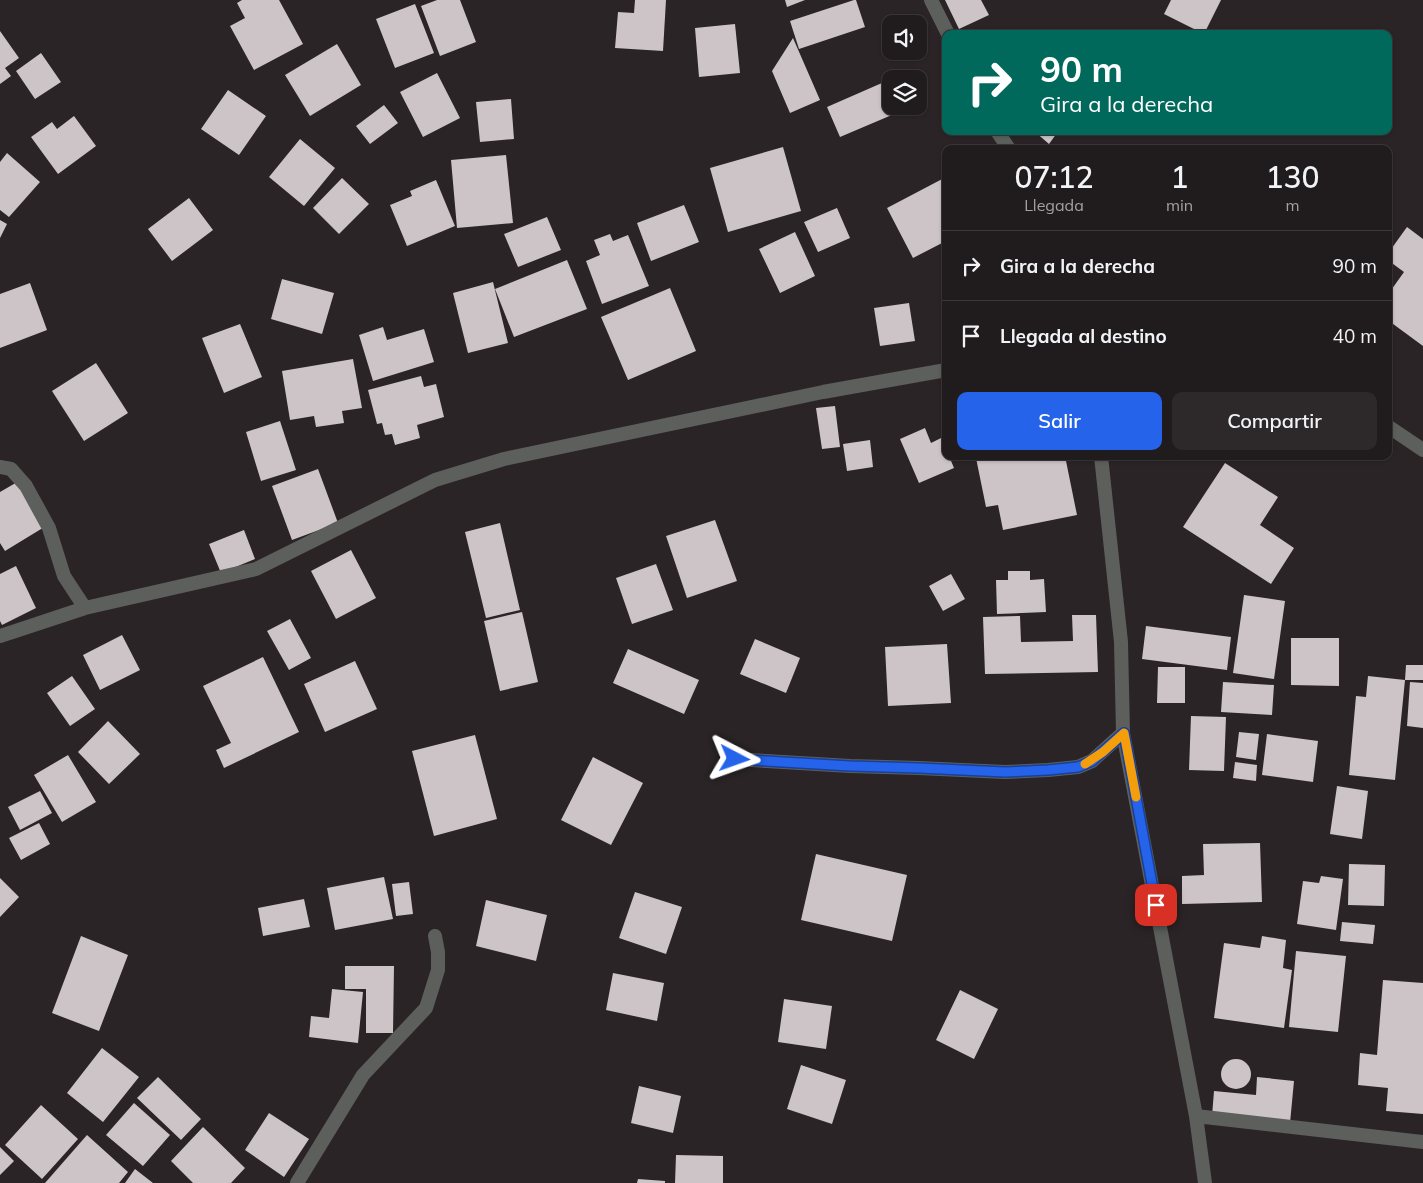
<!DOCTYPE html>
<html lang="es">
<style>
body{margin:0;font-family:Mulish,sans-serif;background:#2d2829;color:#f1f3f6;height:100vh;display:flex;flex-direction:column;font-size:19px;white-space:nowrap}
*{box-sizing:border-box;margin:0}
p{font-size:16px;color:#a2a1a3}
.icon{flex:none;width:28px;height:28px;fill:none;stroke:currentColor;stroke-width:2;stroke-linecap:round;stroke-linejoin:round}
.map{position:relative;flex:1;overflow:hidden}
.sheet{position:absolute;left:942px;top:145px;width:450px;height:315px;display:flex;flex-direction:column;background:#201b1c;border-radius:10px;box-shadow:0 1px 4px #0004,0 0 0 1px #3d393b}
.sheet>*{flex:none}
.hud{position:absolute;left:942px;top:30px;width:450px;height:105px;border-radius:10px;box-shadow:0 1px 4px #0004,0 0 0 1px #3d393b;background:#00695c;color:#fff;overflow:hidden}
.controls{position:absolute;left:882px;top:15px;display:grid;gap:10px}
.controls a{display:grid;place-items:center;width:45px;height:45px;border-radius:10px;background:#201b1c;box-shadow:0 1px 4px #0004,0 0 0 1px #3d393b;font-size:25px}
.pin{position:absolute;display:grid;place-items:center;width:42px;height:42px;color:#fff;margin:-21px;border-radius:10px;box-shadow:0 2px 8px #0006}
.me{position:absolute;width:55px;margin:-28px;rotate:94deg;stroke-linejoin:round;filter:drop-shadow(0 0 4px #0008)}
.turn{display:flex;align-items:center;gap:18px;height:105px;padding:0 15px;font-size:22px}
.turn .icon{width:65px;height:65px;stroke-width:2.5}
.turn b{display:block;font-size:35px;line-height:42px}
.eta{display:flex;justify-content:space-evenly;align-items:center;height:85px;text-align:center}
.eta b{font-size:30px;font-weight:600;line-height:35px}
.cta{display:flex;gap:10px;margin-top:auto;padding:10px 15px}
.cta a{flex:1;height:58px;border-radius:10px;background:#2563eb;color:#fff;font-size:20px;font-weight:600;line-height:58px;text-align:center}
.cta a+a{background:#2d2829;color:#f1f3f6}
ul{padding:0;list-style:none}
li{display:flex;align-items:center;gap:15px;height:70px;padding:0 15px;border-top:1px solid #3d393b}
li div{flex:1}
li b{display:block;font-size:19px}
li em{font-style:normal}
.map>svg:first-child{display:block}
</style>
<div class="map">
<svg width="1423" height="1183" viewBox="0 0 1423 1183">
<rect width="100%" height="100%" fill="#2a2426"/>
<path fill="#ccc4c6" d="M 242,0 L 279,0 L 303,44 L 254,70 L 230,26 L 245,18 L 237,3 Z
M 437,0 L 460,0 L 476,42 L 440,56 L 421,6 Z
M 635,0 L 666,0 L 663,51 L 615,48 L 618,12 L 634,13 Z
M 785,0 L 805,0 L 787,7 Z
M 854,0 L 856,0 L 865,27 L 799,49 L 790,21 Z
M 945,0 L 981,0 L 989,15 L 959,29 Z
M 1171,0 L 1221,0 L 1204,34 L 1164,14 Z
M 415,4 L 434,53 L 395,68 L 376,19 Z
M 735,24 L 740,73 L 699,77 L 695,28 Z
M 0,31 L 19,58 L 5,68 L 11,76 L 0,84 Z
M 793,38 L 820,100 L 790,113 L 772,71 Z
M 337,44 L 361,85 L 310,116 L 285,75 Z
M 41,53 L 61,82 L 35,99 L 16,71 Z
M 437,73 L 460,118 L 423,137 L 400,92 Z
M 903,74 L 905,79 L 892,79 Z
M 891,79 L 891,106 L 913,106 L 840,137 L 827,107 Z
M 228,90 L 266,116 L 239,155 L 201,129 Z
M 511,99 L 514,139 L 480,142 L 476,102 Z
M 384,105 L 398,123 L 370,144 L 356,126 Z
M 74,116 L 96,146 L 58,174 L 31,137 L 52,122 L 57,129 Z
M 1034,131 L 1056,131 L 1057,133 L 1049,144 Z
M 300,139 L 335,168 L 304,206 L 269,177 Z
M 783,147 L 801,211 L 728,232 L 710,168 Z
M 7,153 L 40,182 L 9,217 L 0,210 L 0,162 Z
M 506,155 L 513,223 L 457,228 L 451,160 Z
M 946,177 L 946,241 L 913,258 L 887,208 Z
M 342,178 L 369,204 L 339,234 L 313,208 Z
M 436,180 L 455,226 L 407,246 L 390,205 L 412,196 L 410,191 Z
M 189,198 L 213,230 L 172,261 L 148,229 Z
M 684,205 L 699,242 L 651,261 L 637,223 Z
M 837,208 L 850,238 L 818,252 L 804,222 Z
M 547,217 L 561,250 L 518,267 L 504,234 Z
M 0,220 L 7,224 L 0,238 Z
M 1407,227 L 1423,239 L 1423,346 L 1389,321 L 1389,293 L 1404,272 L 1389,261 L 1389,252 Z
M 795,232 L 815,276 L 780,293 L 759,249 Z
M 610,234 L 613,241 L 628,235 L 649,286 L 602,304 L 586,261 L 600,255 L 594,240 Z
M 567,260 L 587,309 L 514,337 L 495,289 Z
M 282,279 L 334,293 L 322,334 L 271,319 Z
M 493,282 L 508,343 L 468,353 L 453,293 Z
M 30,283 L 47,330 L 0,348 L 0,294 Z
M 670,288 L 696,351 L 628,380 L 601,317 Z
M 946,291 L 946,312 L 941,293 Z
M 909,303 L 915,341 L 880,346 L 874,308 Z
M 240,324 L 262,377 L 224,393 L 202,338 Z
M 383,327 L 387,340 L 424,329 L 434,362 L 373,381 L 359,335 Z
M 353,359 L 362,408 L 342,411 L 344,423 L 316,427 L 314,416 L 290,420 L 282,371 Z
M 96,363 L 128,413 L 84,441 L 52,391 Z
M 421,376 L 424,387 L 436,384 L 444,417 L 417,425 L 420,438 L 395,445 L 392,434 L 385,435 L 382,423 L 377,424 L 368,390 Z
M 835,406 L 840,447 L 822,449 L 816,408 Z
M 280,421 L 296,470 L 261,481 L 246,432 Z
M 925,428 L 931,443 L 941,438 L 946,451 L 946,456 L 949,456 L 954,468 L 919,483 L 900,439 Z
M 870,440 L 873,467 L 847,471 L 843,444 Z
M 986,456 L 1065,456 L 1077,515 L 1003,530 L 998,505 L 986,507 L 976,458 Z
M 1225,463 L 1278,497 L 1260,525 L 1294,548 L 1271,584 L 1183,527 Z
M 318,469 L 338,523 L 292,540 L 272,486 Z
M 19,481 L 46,526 L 5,551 L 0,543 L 0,492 Z
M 715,520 L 737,581 L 687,598 L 666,536 Z
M 500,523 L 520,610 L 486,618 L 465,532 Z
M 244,530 L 255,559 L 221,573 L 209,544 Z
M 351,550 L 376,598 L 336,619 L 311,571 Z
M 656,564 L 673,610 L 632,624 L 616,578 Z
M 16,566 L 36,608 L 2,625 L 0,621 L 0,574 Z
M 1008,571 L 1030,571 L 1030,580 L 1044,579 L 1046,612 L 997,614 L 996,580 L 1008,580 Z
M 951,574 L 965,599 L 943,611 L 929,586 Z
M 1244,595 L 1285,601 L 1274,679 L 1233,673 Z
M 522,612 L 538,682 L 500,691 L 484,621 Z
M 1072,615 L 1096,615 L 1098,672 L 985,674 L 983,617 L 1020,616 L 1021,642 L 1073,641 Z
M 290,619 L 311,658 L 289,670 L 267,631 Z
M 1146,626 L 1231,637 L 1227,670 L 1142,659 Z
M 122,635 L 140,670 L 100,690 L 83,655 Z
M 1291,638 L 1339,638 L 1339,686 L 1291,685 Z
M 755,639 L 800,658 L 786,693 L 740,674 Z
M 947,644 L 951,703 L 888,706 L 885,647 Z
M 628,649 L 699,680 L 684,714 L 613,683 Z
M 263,657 L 299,732 L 224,768 L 216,750 L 231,743 L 203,686 Z
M 355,661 L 377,709 L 325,732 L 304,684 Z
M 1406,665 L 1423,665 L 1423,680 L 1405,680 Z
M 1158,667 L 1185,667 L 1185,703 L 1157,703 Z
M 72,676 L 95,709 L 70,726 L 47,693 Z
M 1368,676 L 1405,680 L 1395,780 L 1349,775 L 1356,696 L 1366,697 Z
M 1223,682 L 1274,685 L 1272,715 L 1221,712 Z
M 1410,682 L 1423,683 L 1423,728 L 1407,726 Z
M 1191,716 L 1226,717 L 1224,771 L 1189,770 Z
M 108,721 L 140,754 L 109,784 L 78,752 Z
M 1239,732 L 1259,734 L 1256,760 L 1236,757 Z
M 1267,734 L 1318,741 L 1313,782 L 1262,775 Z
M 475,735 L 497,819 L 434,836 L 412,751 Z
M 68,755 L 96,802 L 62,822 L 34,775 Z
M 593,757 L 643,783 L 611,845 L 561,820 Z
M 1235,762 L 1257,765 L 1256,781 L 1233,778 Z
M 1337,786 L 1368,791 L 1362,839 L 1330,834 Z
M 40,791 L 52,813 L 20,830 L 8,807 Z
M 39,823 L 50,844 L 21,860 L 9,838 Z
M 1260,843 L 1262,902 L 1182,904 L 1182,876 L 1204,875 L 1203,844 Z
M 816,854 L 907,875 L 892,941 L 801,920 Z
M 1349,864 L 1385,865 L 1384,906 L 1348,905 Z
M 1321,876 L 1343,879 L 1336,930 L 1297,924 L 1303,881 L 1319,883 Z
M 384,877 L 393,919 L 335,930 L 327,888 Z
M 0,878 L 19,897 L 0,917 Z
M 409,882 L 413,914 L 396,916 L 392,884 Z
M 635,892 L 682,907 L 666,954 L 619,938 Z
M 304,899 L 310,927 L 263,936 L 258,908 Z
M 486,900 L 547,915 L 536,961 L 476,946 Z
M 1342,922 L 1375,925 L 1373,944 L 1340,941 Z
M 81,936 L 128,955 L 99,1031 L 52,1013 Z
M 1262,936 L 1286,940 L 1283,968 L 1292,970 L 1284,1028 L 1214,1018 L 1224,943 L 1260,948 Z
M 1296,951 L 1346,956 L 1338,1032 L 1289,1027 Z
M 345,966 L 394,966 L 393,1033 L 366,1033 L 366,989 L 345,989 Z
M 613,973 L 664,983 L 657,1021 L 606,1010 Z
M 1383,980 L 1423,983 L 1423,1114 L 1386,1111 L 1388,1088 L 1358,1085 L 1360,1053 L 1377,1055 Z
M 332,989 L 363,992 L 358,1043 L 309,1037 L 311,1016 L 329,1018 Z
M 960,990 L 998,1009 L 974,1059 L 936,1040 Z
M 784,999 L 832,1006 L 826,1049 L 778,1042 Z
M 102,1048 L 139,1077 L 103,1122 L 67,1093 Z
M1221 1074a15 15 0 1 1 30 0a15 15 0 1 1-30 0Z
M 801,1065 L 846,1080 L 832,1124 L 787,1109 Z
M 158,1077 L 201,1119 L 181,1140 L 137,1098 Z
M 1257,1077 L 1294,1081 L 1290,1123 L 1212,1116 L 1214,1091 L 1256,1095 Z
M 639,1086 L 681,1096 L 673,1133 L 631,1123 Z
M 134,1103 L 170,1135 L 143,1166 L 106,1135 Z
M 41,1105 L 78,1139 L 42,1179 L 5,1145 Z
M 269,1113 L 309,1139 L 284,1177 L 245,1150 Z
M 203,1127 L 245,1168 L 231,1183 L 193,1183 L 171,1161 Z
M 87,1135 L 128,1172 L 119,1183 L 45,1183 Z
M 0,1147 L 14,1161 L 0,1175 Z
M 676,1155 L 723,1156 L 723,1183 L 675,1183 Z
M 135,1169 L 153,1183 L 125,1183 Z
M 638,1179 L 665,1181 L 665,1183 L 637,1183 Z"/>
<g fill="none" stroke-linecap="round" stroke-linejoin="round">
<path stroke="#5d5f5c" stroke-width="14" d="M 1101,456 L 1121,642 L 1123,733 L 1196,1116 L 1205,1183
M 0,467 L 11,469 L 26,486 L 49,528 L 64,576 L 85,608
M 0,636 L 85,608 L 256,569 L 435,480 L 504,459 L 823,392 L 946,370
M 735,759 L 850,766 L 919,768 L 1005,772 L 1048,770 L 1078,767 L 1092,761 L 1123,733
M 1196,1116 L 1423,1142
M 297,1183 L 363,1075 L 426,1008 L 438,970 L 438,952 L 435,936"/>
<path stroke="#5d5f5c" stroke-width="14" d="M 931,0 L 948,34
M 997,131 L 1009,149
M 1389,427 L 1423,450"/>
</g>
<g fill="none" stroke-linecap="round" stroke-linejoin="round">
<defs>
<path id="route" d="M 735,759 L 850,766 L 919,768 L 1005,772 L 1048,770 L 1078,767 L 1092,761 L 1124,733 L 1156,905"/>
</defs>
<use href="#route" stroke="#184099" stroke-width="12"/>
<use href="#route" stroke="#2563eb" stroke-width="9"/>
<path stroke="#f59e0b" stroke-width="9" d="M 1085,764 L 1103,752 L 1124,733 L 1136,797"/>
</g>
</svg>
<div class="controls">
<a><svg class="icon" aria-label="sound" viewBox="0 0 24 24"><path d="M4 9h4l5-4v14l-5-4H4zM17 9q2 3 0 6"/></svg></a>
<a><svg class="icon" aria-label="layers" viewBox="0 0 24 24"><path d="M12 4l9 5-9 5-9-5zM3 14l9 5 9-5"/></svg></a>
</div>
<div class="pin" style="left:1156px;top:905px;background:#d93025"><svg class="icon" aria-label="arrive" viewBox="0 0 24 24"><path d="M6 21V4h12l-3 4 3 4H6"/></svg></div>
<svg class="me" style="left:735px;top:759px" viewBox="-20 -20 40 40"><path d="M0-17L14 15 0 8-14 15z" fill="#2563eb" stroke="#fff" stroke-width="4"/></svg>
<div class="hud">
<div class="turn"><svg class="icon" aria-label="right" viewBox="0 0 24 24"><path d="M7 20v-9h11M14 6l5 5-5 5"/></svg><div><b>90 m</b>Gira a la derecha</div></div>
</div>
<section class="sheet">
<div class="eta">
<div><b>07:12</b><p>Llegada</p></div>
<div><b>1</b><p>min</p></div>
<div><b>130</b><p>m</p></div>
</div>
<ul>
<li><svg class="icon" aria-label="right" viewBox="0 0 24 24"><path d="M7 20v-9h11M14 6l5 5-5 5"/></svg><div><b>Gira a la derecha</b></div><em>90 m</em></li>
<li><svg class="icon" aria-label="arrive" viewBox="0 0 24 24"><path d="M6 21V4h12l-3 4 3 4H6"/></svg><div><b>Llegada al destino</b></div><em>40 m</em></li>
</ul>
<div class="cta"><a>Salir</a><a>Compartir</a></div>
</section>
</div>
